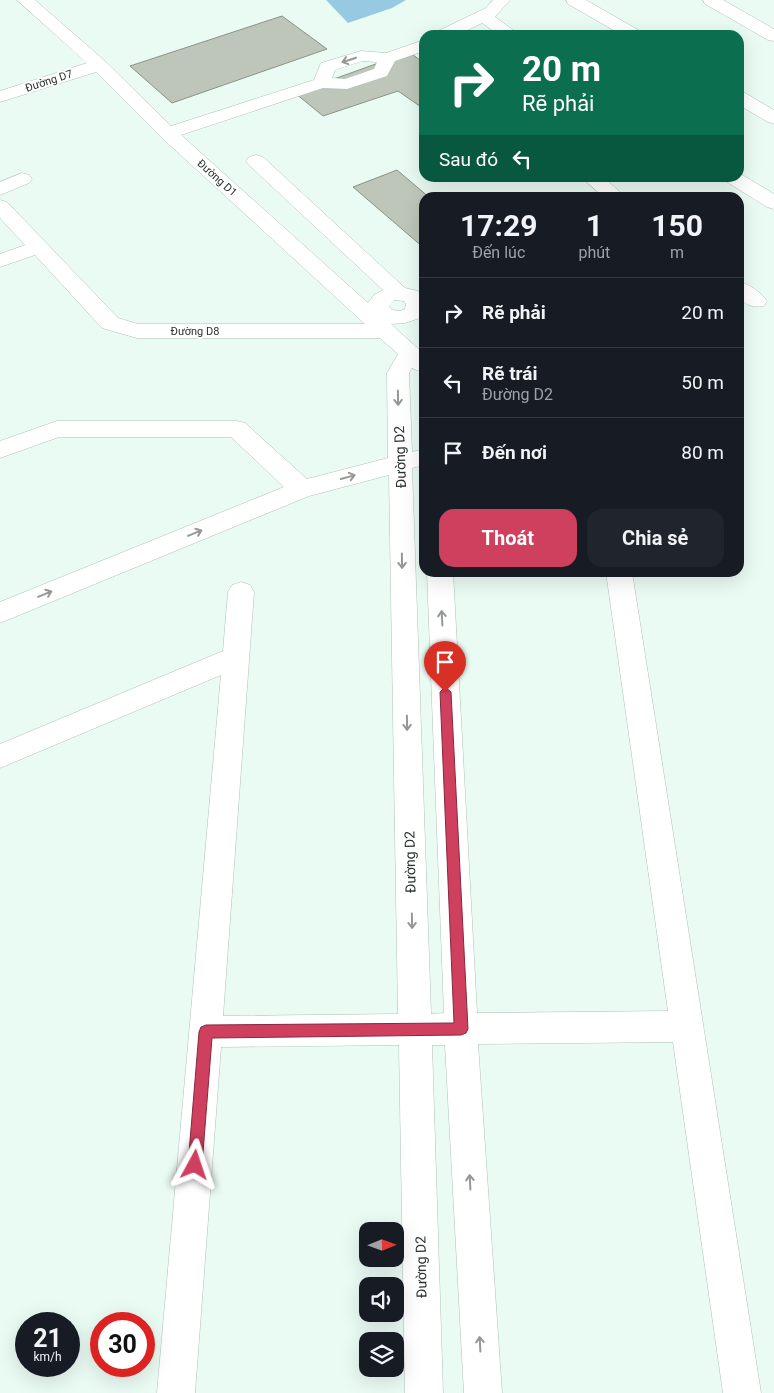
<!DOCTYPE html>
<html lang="vi">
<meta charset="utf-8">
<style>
body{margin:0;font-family:Roboto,sans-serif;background:#20242c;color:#f1f3f6;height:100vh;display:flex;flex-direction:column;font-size:19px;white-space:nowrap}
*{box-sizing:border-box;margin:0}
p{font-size:16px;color:#9ea1a6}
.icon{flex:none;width:28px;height:28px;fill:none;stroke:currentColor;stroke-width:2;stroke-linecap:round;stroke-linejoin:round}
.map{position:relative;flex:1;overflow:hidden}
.panel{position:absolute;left:419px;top:192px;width:325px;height:385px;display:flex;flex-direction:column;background:#171b24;border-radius:15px;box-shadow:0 5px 20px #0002}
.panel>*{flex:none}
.top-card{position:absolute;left:419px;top:30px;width:325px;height:152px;border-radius:15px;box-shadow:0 5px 20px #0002;background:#0b6e4f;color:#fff;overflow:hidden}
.needle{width:32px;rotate:89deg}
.buttons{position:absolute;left:359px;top:1222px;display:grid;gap:10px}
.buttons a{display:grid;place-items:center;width:45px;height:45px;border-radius:10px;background:#171b24;box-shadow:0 5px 20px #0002;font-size:25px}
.speed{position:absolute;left:15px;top:1312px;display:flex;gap:10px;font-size:25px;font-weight:700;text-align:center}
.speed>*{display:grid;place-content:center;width:65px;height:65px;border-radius:50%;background:#171b24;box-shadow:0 5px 20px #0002;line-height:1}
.speed small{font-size:12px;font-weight:400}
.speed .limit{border:8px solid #d22;background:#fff;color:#111}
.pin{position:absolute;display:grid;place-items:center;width:42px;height:42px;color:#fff;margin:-51px -21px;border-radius:50% 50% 50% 0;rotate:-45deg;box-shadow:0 0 5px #0007}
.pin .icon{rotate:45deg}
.me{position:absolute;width:55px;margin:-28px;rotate:5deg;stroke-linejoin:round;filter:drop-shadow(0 0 4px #0008)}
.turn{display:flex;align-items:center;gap:18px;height:105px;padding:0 20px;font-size:22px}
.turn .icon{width:65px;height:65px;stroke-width:2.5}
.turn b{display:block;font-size:35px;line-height:42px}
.then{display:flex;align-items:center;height:48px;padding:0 20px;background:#0003;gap:10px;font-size:19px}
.eta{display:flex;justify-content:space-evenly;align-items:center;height:85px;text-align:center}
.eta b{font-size:30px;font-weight:700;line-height:35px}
.primary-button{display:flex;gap:10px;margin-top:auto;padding:10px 20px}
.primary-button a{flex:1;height:58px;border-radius:15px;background:#cf3f5e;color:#fff;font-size:20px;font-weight:700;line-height:58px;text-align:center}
.primary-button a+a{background:#20242c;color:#f1f3f6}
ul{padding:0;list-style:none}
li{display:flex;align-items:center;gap:15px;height:70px;padding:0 20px;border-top:1px solid #363941}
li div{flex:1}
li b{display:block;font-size:19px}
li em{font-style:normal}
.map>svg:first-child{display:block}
</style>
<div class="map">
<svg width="774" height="1393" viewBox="0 0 774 1393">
<rect width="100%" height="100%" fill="#eafbf3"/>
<path fill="#97cae2" d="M 326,0 L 406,0 L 392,8 L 348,23 Z"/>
<path fill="#bdc6b9" stroke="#8a9386" d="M 282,16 L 327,49 L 172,103 L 130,66 Z
M 409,52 L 424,63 L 424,109 L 398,91 L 323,116 L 295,93 Z
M 397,170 L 430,198 L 424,198 L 424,248 L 353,187 Z"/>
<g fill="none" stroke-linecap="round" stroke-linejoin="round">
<defs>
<path id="minor" d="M 17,0 L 35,0 L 105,61 L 171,126 L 314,80 L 321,63 L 361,51 L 386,53 L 424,40 L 424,51 L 395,61 L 387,76 L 347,89 L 323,88 L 181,135 L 368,303 L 374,295 L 383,290 L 249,165 L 246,161 L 249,157 L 256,155 L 263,157 L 405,288 L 418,291 L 424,297 L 423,317 L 405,323 L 391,324 L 424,354 L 424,373 L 412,368 L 409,373 L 412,452 L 424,449 L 424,465 L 412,468 L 431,1014 L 444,1013 L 427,572 L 453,572 L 477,1013 L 668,1011 L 606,572 L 632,572 L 761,1393 L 723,1393 L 673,1042 L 478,1044 L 502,1393 L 464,1393 L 445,1045 L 432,1045 L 443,1393 L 405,1393 L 399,1045 L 221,1047 L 195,1393 L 157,1393 L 221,675 L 0,768 L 0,744 L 223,651 L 228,592 L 232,585 L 241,582 L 250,585 L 254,592 L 223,1016 L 398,1014 L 389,475 L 309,496 L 0,623 L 0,602 L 284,487 L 231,437 L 59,437 L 0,458 L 0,441 L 57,421 L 237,421 L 245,423 L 307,479 L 388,458 L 387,373 L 398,354 L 380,338 L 137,338 L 102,328 L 35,255 L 0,267 L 0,254 L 25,245 L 0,218 L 0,200 L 7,202 L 118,318 L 138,324 L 365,324 L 161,137 L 96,72 L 0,102 L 0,91 L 87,63 ZM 362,61 L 377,62 L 374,69 L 345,79 L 332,78 L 335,70 ZM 394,300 L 404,301 L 406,304 L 405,309 L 400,311 L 392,310 L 389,306 Z
M 493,0 L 510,0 L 495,17 L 520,35 L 499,35 L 482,23 L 458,35 L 435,35 L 438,31 L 486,8 Z
M 566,0 L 586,0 L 640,31 L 643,35 L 622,35 L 568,4 Z
M 703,0 L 723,0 L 774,29 L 774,41 L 768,40 L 705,4 Z
M 739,92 L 745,93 L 774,110 L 774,124 L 768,122 L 739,105 Z
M 22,173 L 29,175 L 32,179 L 29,183 L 0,195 L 0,182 Z
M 739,173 L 774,194 L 774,209 L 767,207 L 727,182 L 724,178 L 739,178 Z
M 582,178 L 604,178 L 627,198 L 605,198 Z
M 739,282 C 749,284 761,292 767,301 L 764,306 C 752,308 747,305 739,298 Z"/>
</defs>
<use href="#minor" stroke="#b0c0b9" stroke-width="1"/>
<use href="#minor" fill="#fff" fill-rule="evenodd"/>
</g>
<defs><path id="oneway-shaft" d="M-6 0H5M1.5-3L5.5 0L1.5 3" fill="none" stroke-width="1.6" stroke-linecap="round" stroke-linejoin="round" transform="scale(1.25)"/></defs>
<g stroke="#949896">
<use href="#oneway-shaft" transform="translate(349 60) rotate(162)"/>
<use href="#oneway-shaft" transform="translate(398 398) rotate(89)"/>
<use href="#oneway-shaft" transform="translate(348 477) rotate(-15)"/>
<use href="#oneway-shaft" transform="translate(195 533) rotate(-22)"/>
<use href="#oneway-shaft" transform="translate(402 561) rotate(89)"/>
<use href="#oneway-shaft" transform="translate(45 594) rotate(-22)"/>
<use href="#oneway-shaft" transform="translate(442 618) rotate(-93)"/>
<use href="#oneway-shaft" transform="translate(407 723) rotate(89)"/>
<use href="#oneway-shaft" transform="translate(412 921) rotate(89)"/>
<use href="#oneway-shaft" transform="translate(470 1182) rotate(-93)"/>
<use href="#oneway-shaft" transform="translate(480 1344) rotate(-93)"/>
</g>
<path fill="#cf3f5e" stroke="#87293d" d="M 445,687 L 451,692 L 468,1029 L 466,1033 L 461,1035 L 212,1038 L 202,1165 L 200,1170 L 195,1172 L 190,1170 L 188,1165 L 199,1032 L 201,1027 L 206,1025 L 454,1023 L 440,692 Z"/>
<g text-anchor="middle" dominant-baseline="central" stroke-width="4" stroke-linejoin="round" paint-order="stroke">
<g font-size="11" fill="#2a312e" stroke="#fff">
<text transform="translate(49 81) rotate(-18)">Đường D7</text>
<text transform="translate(217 178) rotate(42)">Đường D1</text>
<text x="195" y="331">Đường D8</text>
</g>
<g font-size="14" fill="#2a312e" stroke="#fff">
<text transform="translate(400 457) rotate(-92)">Đường D2</text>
<text transform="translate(410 862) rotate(-91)">Đường D2</text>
<text transform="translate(421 1267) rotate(-91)">Đường D2</text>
</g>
</g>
</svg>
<div class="buttons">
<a><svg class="needle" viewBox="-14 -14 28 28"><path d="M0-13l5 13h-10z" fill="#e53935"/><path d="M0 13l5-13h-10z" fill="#9ea1a6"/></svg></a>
<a><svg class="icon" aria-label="sound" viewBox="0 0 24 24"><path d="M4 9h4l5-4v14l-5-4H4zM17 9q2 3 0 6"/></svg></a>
<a><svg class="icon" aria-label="layers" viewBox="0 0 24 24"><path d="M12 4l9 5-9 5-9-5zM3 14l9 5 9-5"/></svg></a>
</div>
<div class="speed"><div>21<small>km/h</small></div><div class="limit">30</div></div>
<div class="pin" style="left:445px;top:692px;background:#d93025"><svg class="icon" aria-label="arrive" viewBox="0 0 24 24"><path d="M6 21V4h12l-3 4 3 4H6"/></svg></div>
<svg class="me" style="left:195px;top:1165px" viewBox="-20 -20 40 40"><path d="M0-17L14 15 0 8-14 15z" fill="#cf3f5e" stroke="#fff" stroke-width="4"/></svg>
<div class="top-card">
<div class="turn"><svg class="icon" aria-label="right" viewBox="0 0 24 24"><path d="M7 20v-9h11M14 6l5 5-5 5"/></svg><div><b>20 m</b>Rẽ phải</div></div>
<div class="then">Sau đó<svg class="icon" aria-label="left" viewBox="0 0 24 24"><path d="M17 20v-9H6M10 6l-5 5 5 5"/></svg></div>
</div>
<section class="panel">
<div class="eta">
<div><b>17:29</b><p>Đến lúc</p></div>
<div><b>1</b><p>phút</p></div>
<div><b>150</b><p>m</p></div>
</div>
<ul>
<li><svg class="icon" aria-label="right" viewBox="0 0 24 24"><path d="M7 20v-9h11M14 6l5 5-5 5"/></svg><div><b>Rẽ phải</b></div><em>20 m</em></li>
<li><svg class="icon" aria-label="left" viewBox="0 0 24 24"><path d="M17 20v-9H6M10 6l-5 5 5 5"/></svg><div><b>Rẽ trái</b><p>Đường D2</p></div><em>50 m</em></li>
<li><svg class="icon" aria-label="arrive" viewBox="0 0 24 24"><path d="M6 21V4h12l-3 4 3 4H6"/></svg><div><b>Đến nơi</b></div><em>80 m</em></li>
</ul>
<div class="primary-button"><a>Thoát</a><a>Chia sẻ</a></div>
</section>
</div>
